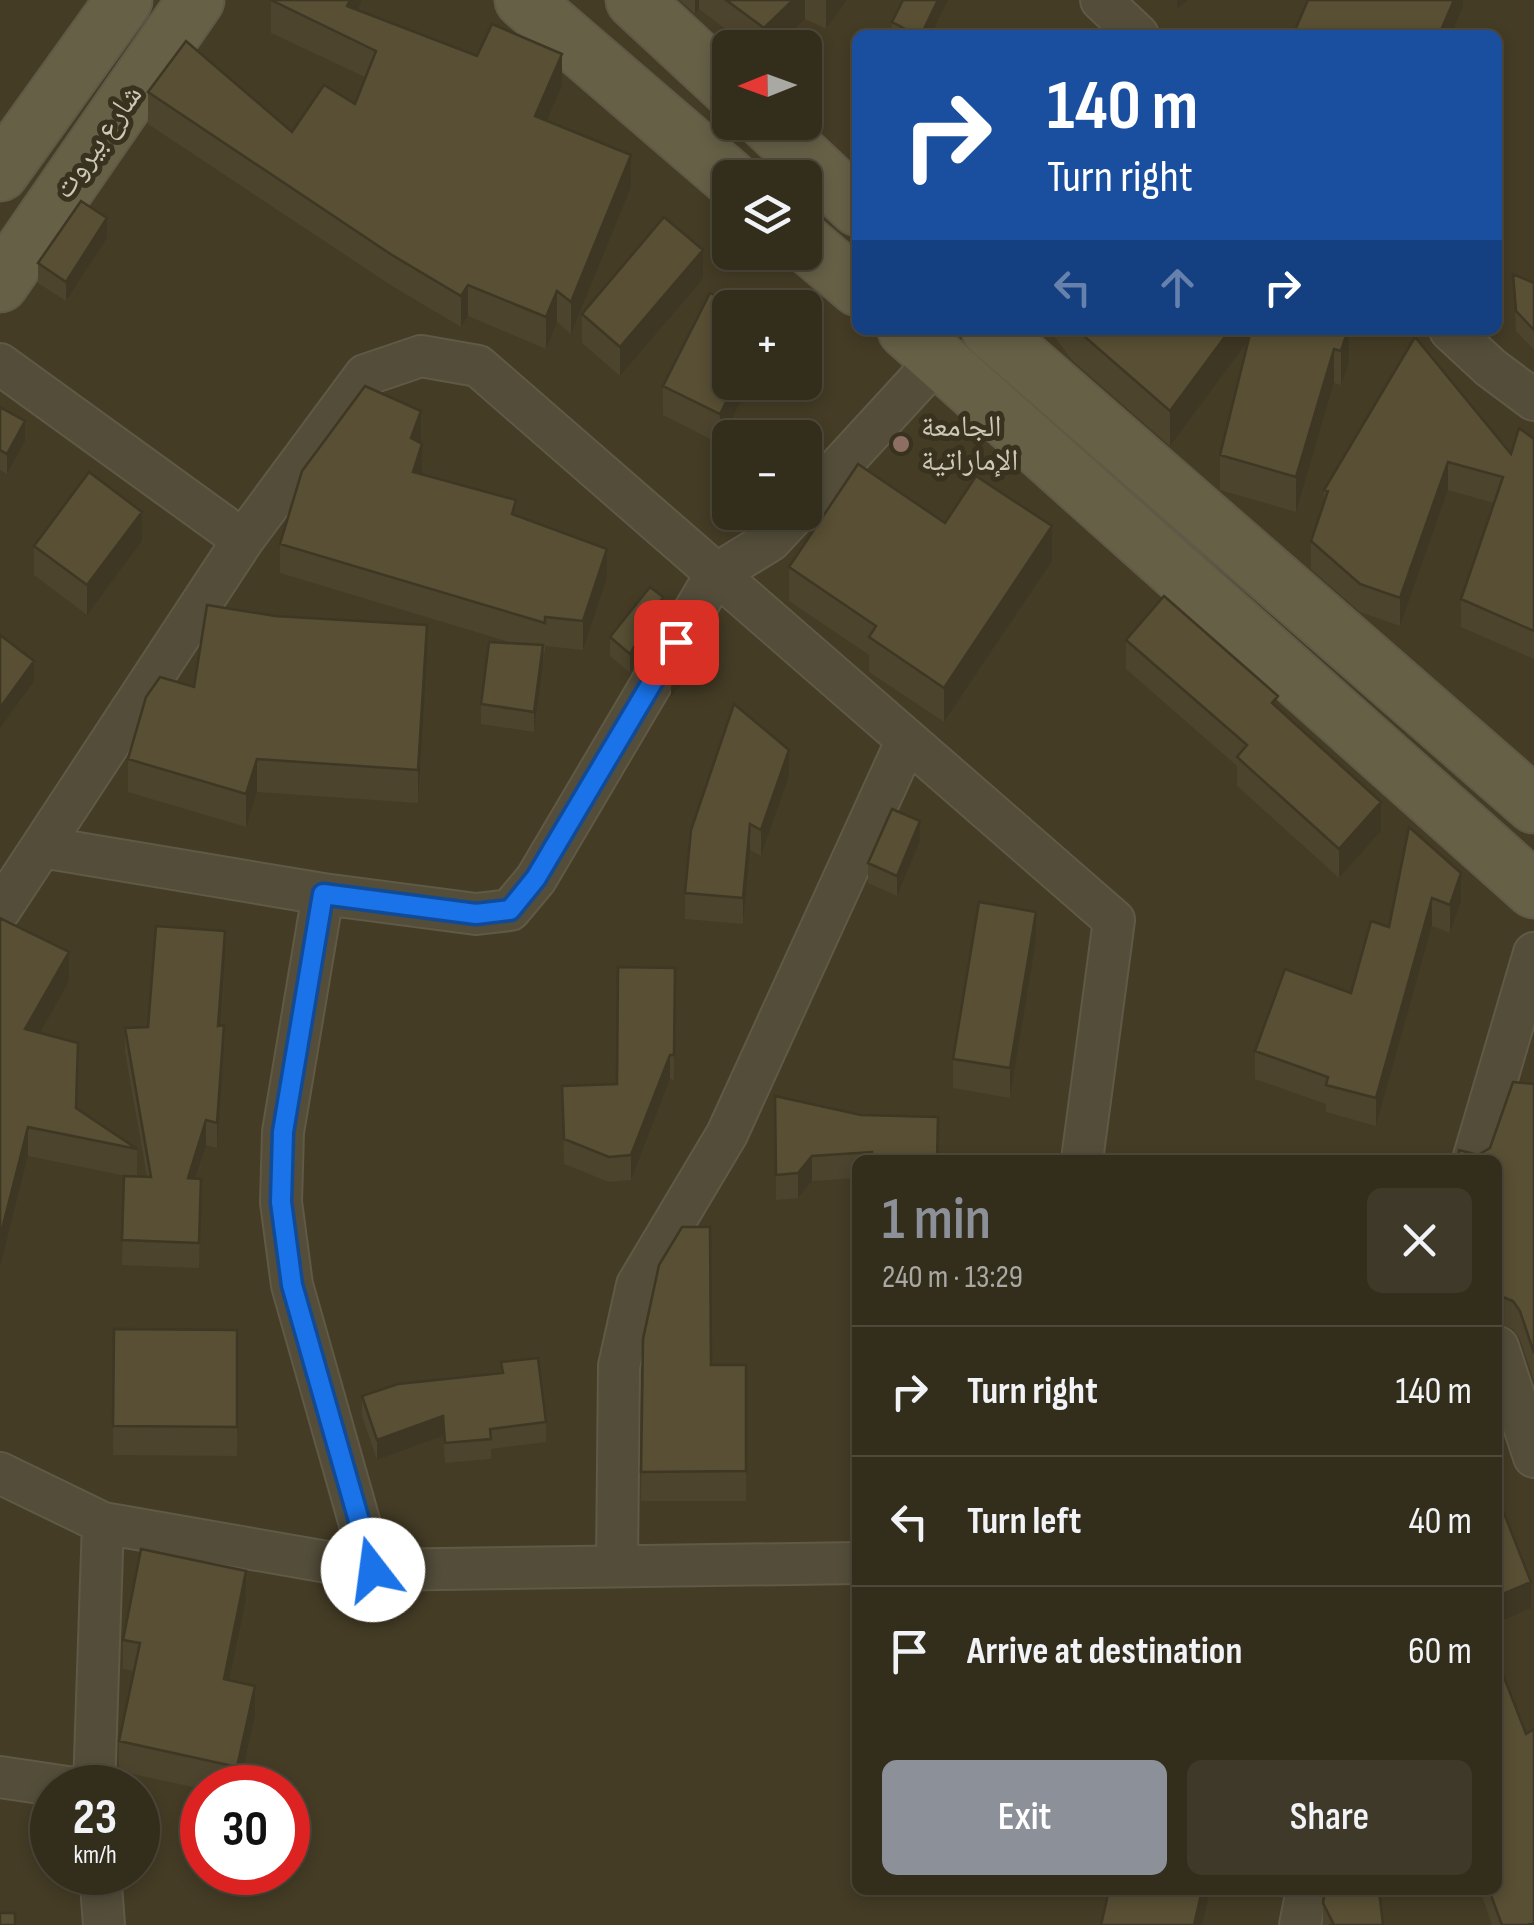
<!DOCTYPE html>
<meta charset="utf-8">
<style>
body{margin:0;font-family:"Sofia Sans Condensed","Noto Naskh Arabic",sans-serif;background:#3e3929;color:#f1f3f6;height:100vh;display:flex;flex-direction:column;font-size:38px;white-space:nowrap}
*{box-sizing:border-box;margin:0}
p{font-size:32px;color:#a9a8a3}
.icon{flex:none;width:55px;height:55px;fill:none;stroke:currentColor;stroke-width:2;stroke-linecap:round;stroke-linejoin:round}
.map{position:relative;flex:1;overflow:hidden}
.side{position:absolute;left:852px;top:1155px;width:650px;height:740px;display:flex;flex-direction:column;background:#332d1c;border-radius:15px;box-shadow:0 5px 15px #0003,0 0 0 2px #4e493b}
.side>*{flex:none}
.banner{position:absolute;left:852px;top:30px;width:650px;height:305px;border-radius:15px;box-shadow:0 5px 15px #0003,0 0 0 2px #4e493b;background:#1a4fa0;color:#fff;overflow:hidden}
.needle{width:65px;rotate:269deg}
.buttons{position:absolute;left:712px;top:30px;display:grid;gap:20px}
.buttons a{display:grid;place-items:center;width:110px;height:110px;border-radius:15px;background:#332d1c;box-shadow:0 5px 15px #0003,0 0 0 2px #4e493b;font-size:50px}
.speed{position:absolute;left:30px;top:1765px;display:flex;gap:20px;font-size:50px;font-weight:700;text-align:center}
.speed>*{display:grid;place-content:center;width:130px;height:130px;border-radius:50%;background:#332d1c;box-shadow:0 5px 15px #0003,0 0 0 2px #4e493b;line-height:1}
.speed small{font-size:25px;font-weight:400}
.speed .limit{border:15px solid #d22;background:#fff;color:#111}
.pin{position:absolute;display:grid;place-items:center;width:85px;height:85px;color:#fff;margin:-42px;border-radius:20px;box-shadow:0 5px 15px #0006}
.me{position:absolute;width:110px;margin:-55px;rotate:345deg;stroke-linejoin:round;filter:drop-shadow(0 0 8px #0008)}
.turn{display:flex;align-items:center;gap:35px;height:210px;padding:0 30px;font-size:45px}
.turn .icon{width:130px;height:130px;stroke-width:2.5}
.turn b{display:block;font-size:70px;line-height:85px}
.lanes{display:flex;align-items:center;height:95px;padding:0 30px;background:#0003;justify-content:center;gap:50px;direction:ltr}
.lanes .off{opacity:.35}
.round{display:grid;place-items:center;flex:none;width:105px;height:105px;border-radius:15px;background:#3e3929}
.summary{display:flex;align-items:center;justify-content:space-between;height:170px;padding:0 30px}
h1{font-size:60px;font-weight:600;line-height:75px;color:#8c9099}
.button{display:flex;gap:20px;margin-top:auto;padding:20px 30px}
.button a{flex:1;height:115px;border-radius:15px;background:#8c9099;color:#fff;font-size:40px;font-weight:600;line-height:115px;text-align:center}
.button a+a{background:#3e3929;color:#f1f3f6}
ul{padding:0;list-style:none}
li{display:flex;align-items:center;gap:30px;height:130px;padding:0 30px;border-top:2px solid #4e493b}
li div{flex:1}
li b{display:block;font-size:38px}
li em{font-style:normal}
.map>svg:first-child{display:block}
</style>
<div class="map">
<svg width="1534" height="1925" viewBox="0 0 1534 1925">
<rect width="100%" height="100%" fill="#443c25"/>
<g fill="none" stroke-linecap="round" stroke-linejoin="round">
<defs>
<path id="street" d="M 1101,0 L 1138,35
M 1450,330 L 1491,368 L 1534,400
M 0,364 L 243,540
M 805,504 L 939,358
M 42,847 L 323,894 L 476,914 L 510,910 L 536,879 L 716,574 L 770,541 L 797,512
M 323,894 L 283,1132 L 281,1202 L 292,1285 L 373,1570
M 0,910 L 243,540 L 365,375 L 421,356 L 478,366 L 1114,920 L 1082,1160
M 1473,1160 L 1534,953
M 1498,1347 L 1534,1457
M 0,1473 L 103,1523 L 373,1570 L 858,1563
M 617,1566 L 619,1366 L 637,1285 L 727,1134 L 906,742
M 0,1777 L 74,1788
M 94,1788 L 103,1523
M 100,1872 L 104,1925
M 1300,1925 L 1307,1890"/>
<path id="secondary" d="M 523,0 L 730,178
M 634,0 L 730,89
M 766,122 L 858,208
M 0,173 L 124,0
M 805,243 L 858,288
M 0,284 L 196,0
M 906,330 L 1534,890
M 990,330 L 1534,805"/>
</defs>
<use href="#street" stroke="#5f5946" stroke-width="44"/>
<use href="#secondary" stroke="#5f5946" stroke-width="59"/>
<use href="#street" stroke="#534d3a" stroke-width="40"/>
<use href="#secondary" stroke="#666047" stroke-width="55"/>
</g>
<path fill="#4c442d" d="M 271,0 L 362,0 L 358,11 L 477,56 L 562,86 L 547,121 L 631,187 L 571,334 L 557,322 L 546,349 L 468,316 L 461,327 L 392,286 L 148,124 L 148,92 L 292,132 L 355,104 L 365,77 L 271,33 Z
M 680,0 L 847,0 L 826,29 L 805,19 L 774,48 L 751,48 L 699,9 L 695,14 Z
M 903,0 L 948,0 L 931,35 L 892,35 L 892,22 Z
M 107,238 L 66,301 L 38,283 L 38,263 Z
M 1513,274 L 1534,283 L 1534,350 L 1516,331 Z
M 703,279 L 620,376 L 582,343 L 582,314 Z
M 1049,330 L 1349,330 L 1349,363 L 1341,385 L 1334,383 L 1296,512 L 1220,490 L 1220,455 L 1248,340 L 1170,446 L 1073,361 Z
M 1415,337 L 1511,454 L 1534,439 L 1534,659 L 1461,627 L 1461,599 L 1494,503 L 1448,490 L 1400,626 L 1360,612 L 1311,569 L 1311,541 L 1324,504 L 1324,490 Z
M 730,382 L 750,382 L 720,444 L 663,415 L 663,386 Z
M 0,407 L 25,441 L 7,474 L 0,470 Z
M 421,441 L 421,474 L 516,515 L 607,578 L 583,650 L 545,646 L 545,652 L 543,652 L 543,665 L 534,732 L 481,724 L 481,704 L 516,644 L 280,573 L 280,544 Z
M 945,523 L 1052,561 L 944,722 L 869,672 L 869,655 L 789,601 L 789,567 Z
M 142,541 L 87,615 L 34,575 L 34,546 Z
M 663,617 L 630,673 L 610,656 L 610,637 Z
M 1126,640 L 1278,708 L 1381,831 L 1339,878 L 1237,786 L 1237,766 L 1126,669 Z
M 427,658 L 418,803 L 257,792 L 246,827 L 128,792 L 128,759 L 194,687 Z
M 789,776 L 761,856 L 750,850 L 743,924 L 685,919 L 685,893 Z
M 1409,827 L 1461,901 L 1450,933 L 1432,926 L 1376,1126 L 1326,1112 L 1326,1104 L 1255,1079 L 1255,1051 L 1351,993 L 1389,927 Z
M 920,841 L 897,896 L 868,883 L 868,863 Z
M 0,918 L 69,981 L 39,1033 L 78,1072 L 77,1109 L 137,1149 L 137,1177 L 147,1177 L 125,1052 L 125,1028 L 148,1027 L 225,956 L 219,1026 L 224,1050 L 217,1148 L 206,1145 L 196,1179 L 201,1179 L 199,1268 L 122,1265 L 124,1176 L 126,1176 L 28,1156 L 0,1267 Z
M 1036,941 L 1010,1098 L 953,1088 L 953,1059 Z
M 675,968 L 674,1080 L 670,1079 L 631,1180 L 609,1182 L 564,1164 L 562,1086 L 617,1084 Z
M 1534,1084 L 1534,1381 L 1520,1339 L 1513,1329 L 1500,1324 L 1498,1307 L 1498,1160 L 1478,1155 L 1490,1148 Z
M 775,1096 L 937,1160 L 858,1160 L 858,1178 L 812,1181 L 798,1198 L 776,1200 Z
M 114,1329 L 237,1330 L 237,1456 L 113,1455 Z
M 643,1339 L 711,1365 L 746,1365 L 746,1501 L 641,1501 Z
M 501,1362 L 546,1422 L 546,1442 L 491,1449 L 491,1459 L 445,1463 L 443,1436 L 377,1460 L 362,1416 L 362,1396 L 501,1373 Z
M 246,1600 L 230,1680 L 255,1715 L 239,1788 L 202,1788 L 202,1789 L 119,1771 L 119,1741 L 134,1671 L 123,1669 L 123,1640 Z
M 1480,1890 L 1498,1890 L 1534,1925 L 1492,1925 Z
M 1323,1903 L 1383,1925 L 1323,1925 Z"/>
<path fill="#3e3724" d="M 350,0 L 362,0 L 347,38 L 347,6 Z
M 695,0 L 699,0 L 699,9 L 695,14 Z
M 793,0 L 805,0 L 805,19 L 774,48 L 764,48 L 764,28 Z
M 826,0 L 847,0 L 826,29 Z
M 938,0 L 948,0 L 931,35 L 921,35 Z
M 1177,0 L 1188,0 L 1177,9 Z
M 1454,0 L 1463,0 L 1463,6 L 1451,35 L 1439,35 Z
M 562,54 L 562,86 L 535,148 L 535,116 Z
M 631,155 L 631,187 L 571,334 L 571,302 Z
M 107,218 L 107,238 L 66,301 L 66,282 Z
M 703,250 L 703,279 L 620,376 L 620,347 Z
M 468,285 L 468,316 L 461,327 L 461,296 Z
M 557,291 L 557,322 L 546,349 L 546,317 Z
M 1230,330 L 1256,330 L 1170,446 L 1170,411 Z
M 1349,330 L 1349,363 L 1341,385 L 1341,351 Z
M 1334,349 L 1334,383 L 1296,512 L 1296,477 Z
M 736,382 L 750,382 L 720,444 L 720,414 Z
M 421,411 L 421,441 L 411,467 L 411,438 Z
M 25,421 L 25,441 L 7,474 L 7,454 Z
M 422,444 L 422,473 L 413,501 L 413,472 Z
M 1448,462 L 1448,490 L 1400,626 L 1400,598 Z
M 142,512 L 142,541 L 87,615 L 87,585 Z
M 1052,526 L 1052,561 L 944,722 L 944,688 Z
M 607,549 L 607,578 L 583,650 L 583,621 Z
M 663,597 L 663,617 L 630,673 L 630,654 Z
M 427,625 L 427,658 L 418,803 L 418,770 Z
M 707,633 L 707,653 L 671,697 L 671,677 Z
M 543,645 L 543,665 L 534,732 L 534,712 Z
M 34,661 L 34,681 L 0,728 L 0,708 Z
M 789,750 L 789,776 L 761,856 L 761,830 Z
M 257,759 L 257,792 L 246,827 L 246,794 Z
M 1381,802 L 1381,831 L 1339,878 L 1339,849 Z
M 920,821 L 920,841 L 897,896 L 897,876 Z
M 750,824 L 750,850 L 743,924 L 743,898 Z
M 1461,873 L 1461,901 L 1450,933 L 1450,905 Z
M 1432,898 L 1432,926 L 1376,1126 L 1376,1098 Z
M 1036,912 L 1036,941 L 1010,1098 L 1010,1068 Z
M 225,931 L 225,956 L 218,1050 L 218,1026 Z
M 69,952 L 69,981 L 25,1059 L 25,1029 Z
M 224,1025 L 224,1050 L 217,1148 L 217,1123 Z
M 670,1055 L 670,1079 L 631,1180 L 631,1155 Z
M 206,1120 L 206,1145 L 188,1203 L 188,1178 Z
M 28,1127 L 28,1156 L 0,1267 L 0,1237 Z
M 812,1156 L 812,1181 L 798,1198 L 798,1173 Z
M 443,1416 L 443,1436 L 377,1460 L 377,1440 Z
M 246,1571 L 246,1600 L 224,1708 L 224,1679 Z
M 1531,1582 L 1531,1608 L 1498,1622 L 1498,1596 Z
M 255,1686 L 255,1715 L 239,1788 L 237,1788 L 237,1767 Z
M 1202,1890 L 1210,1890 L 1202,1925 L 1194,1925 Z"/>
<path fill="#584f34" stroke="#3e3724" stroke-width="2.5" d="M 271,0 L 350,0 L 347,6 L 477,56 L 492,24 L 562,54 L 535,116 L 631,155 L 571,302 L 557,291 L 546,317 L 468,285 L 461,296 L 392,255 L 148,92 L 186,41 L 292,132 L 324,85 L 355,104 L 376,51 Z
M 726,0 L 793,0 L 764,28 Z
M 903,0 L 938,0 L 921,35 L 917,35 L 892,22 Z
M 1308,0 L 1454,0 L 1439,35 L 1293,35 Z
M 81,201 L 107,218 L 66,282 L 38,263 Z
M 664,217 L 703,250 L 620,347 L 582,314 Z
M 1513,274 L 1534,283 L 1534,330 L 1516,311 Z
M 710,293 L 739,308 L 730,308 L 730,382 L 736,382 L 720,414 L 663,386 Z
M 1077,330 L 1230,330 L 1170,411 Z
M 1251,330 L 1348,330 L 1341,351 L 1334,349 L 1296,477 L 1220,455 Z
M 1415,337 L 1511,454 L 1519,428 L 1534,439 L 1534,631 L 1461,599 L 1503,477 L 1448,462 L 1400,598 L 1360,584 L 1311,541 L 1328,491 L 1324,490 Z
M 365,386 L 421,411 L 411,438 L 422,444 L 413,472 L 516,500 L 512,514 L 607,549 L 583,621 L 545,617 L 545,623 L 280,544 L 302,471 Z
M 0,407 L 25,421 L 7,454 L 0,450 Z
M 858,464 L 945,523 L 976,476 L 1052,526 L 944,688 L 869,637 L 876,626 L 789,567 Z
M 89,472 L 142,512 L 87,585 L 34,546 Z
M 650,587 L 663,597 L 630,654 L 610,637 Z
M 1164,596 L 1278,696 L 1272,703 L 1381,802 L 1339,849 L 1237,757 L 1247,745 L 1126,640 Z
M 207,605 L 275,616 L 427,625 L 418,770 L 257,759 L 246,794 L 128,759 L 146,697 L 160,677 L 194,687 Z
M 700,628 L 707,633 L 671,677 Z
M 0,635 L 34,661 L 0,708 Z
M 489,642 L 543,645 L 534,712 L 481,704 Z
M 734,704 L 789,750 L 761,830 L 750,824 L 743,898 L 685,893 L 691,830 Z
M 892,809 L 920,821 L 897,876 L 868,863 Z
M 1409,827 L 1461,873 L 1450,905 L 1432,898 L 1376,1098 L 1326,1085 L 1328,1077 L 1255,1051 L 1285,969 L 1351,993 L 1371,921 L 1389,927 Z
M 979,902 L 1036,912 L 1010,1068 L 953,1059 Z
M 0,918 L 69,952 L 25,1029 L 78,1043 L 76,1108 L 137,1149 L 28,1127 L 0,1237 Z
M 156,926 L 225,931 L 218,1026 L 224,1025 L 217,1123 L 206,1120 L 188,1178 L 201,1179 L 199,1243 L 122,1240 L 124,1176 L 151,1177 L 125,1028 L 148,1027 Z
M 618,967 L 675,968 L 674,1055 L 670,1055 L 631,1155 L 609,1157 L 564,1139 L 562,1086 L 617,1084 Z
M 1513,1082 L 1534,1084 L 1534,1353 L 1520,1311 L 1513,1301 L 1500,1296 L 1498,1279 L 1498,1160 L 1458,1160 L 1459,1150 L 1478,1155 L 1490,1148 Z
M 775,1096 L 861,1115 L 938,1117 L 937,1160 L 872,1160 L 872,1152 L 812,1156 L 798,1173 L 776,1175 Z
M 682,1227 L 710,1227 L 711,1365 L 746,1365 L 746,1471 L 641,1472 L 643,1339 L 659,1265 Z
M 114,1329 L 237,1330 L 237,1427 L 113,1426 Z
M 538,1358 L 546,1422 L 490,1429 L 491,1439 L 445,1443 L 443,1416 L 377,1440 L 362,1396 L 398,1384 L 503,1373 L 501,1362 Z
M 1498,1498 L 1531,1582 L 1498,1596 Z
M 141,1549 L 246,1571 L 224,1679 L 255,1686 L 237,1767 L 119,1741 L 140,1643 L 123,1640 Z
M 1498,1662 L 1526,1734 L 1534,1729 L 1534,1923 L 1527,1925 L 1502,1925 L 1489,1890 L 1498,1890 Z
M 1109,1890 L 1202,1890 L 1194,1925 L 1101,1925 Z
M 1325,1890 L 1379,1890 L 1383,1925 L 1329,1925 L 1334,1925 L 1323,1903 Z
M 0,1913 L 15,1913 L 15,1925 L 0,1925 Z"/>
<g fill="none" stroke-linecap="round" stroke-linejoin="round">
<defs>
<path id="route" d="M 373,1570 L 292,1285 L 281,1202 L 283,1132 L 323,894 L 476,914 L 510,910 L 536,878 L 676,642"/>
</defs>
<use href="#route" stroke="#114b97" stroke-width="25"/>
<use href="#route" stroke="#1a73e8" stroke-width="18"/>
</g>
<circle fill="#8d6e63" stroke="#38321e" stroke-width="4" cx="901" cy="444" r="10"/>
<g text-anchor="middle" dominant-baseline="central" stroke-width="10" stroke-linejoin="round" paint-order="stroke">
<g font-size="30" fill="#cdc8b7" stroke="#38321e">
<text transform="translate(98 142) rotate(-55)">شارع بيروت</text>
</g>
<g font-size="30" fill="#cdc8b7" stroke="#38321e" text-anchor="start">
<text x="921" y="427">الجامعة<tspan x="921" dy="34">الإماراتية</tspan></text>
</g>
</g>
</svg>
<div class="buttons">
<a><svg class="needle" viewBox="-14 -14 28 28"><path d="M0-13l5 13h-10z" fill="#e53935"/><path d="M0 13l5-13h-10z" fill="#a9a8a3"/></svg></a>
<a><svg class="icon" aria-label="layers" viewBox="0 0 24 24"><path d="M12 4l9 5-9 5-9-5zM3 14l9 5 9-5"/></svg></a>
<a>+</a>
<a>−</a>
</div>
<div class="speed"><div>23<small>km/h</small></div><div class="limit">30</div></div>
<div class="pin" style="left:676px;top:642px;background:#d93025"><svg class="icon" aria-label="arrive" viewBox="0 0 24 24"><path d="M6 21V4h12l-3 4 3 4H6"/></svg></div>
<svg class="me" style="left:373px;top:1570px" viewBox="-20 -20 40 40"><circle r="19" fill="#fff"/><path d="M0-13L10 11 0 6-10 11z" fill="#1a73e8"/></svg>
<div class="banner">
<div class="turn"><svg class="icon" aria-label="right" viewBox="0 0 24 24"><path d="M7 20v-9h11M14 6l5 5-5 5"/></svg><div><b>140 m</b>Turn right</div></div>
<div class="lanes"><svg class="icon off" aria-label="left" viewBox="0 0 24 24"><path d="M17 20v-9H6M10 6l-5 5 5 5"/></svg><svg class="icon off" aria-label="ahead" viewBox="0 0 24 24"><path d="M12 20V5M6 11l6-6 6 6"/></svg><svg class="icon" aria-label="right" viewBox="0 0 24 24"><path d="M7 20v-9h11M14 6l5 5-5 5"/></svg></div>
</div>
<section class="side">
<div class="summary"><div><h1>1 min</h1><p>240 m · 13:29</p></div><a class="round"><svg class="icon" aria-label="close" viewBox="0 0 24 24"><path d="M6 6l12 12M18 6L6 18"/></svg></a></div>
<ul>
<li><svg class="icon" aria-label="right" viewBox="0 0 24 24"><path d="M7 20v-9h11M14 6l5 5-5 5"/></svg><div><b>Turn right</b></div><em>140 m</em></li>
<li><svg class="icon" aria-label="left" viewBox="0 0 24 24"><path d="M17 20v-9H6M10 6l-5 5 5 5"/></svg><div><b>Turn left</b></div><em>40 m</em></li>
<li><svg class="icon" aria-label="arrive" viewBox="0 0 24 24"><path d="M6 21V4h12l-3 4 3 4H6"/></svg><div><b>Arrive at destination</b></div><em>60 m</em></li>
</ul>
<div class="button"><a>Exit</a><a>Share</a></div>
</section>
</div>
